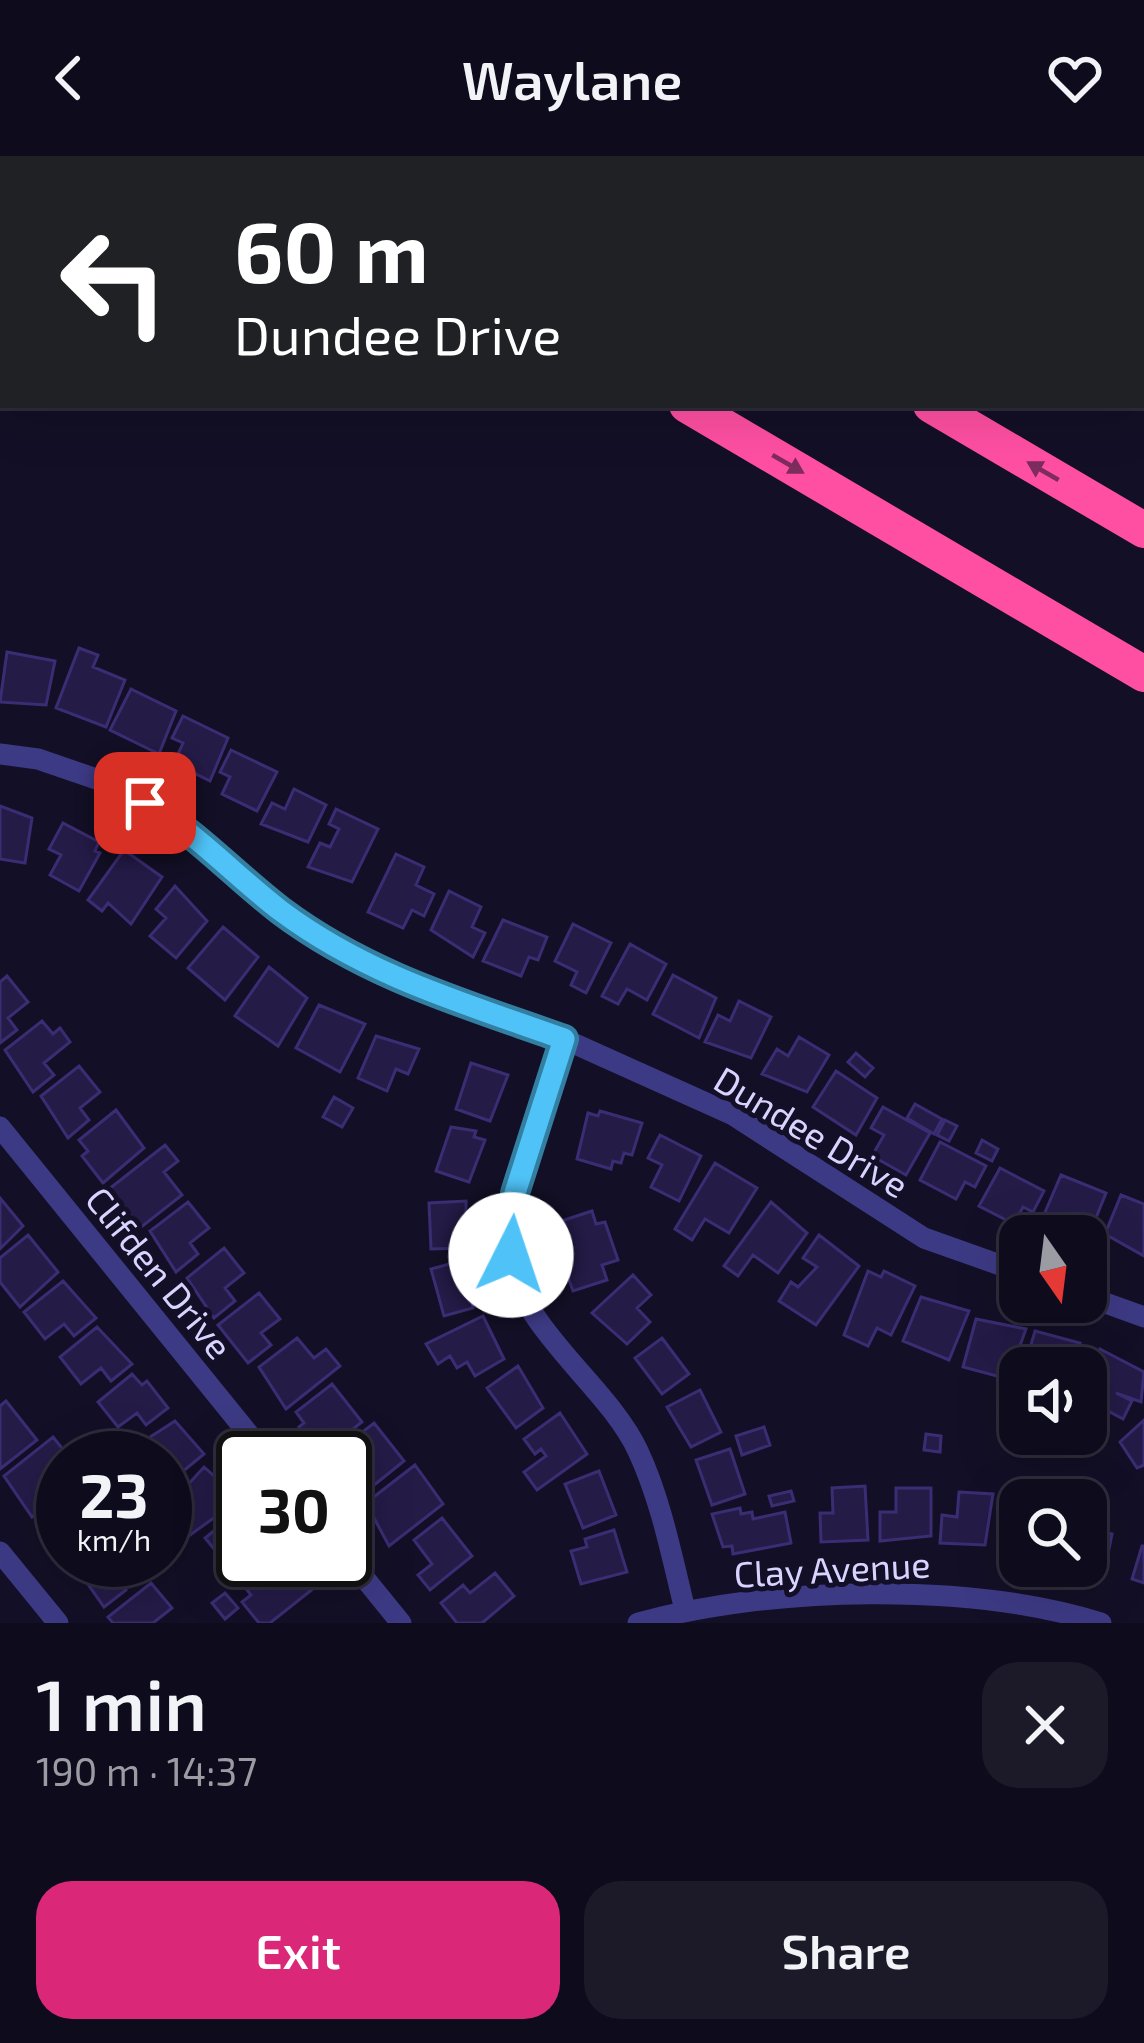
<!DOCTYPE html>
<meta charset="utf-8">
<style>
body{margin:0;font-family:"Exo 2",sans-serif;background:#1c1929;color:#f1f3f6;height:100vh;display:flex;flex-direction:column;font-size:45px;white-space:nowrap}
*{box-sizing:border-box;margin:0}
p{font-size:39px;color:#9b9ba3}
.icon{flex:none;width:66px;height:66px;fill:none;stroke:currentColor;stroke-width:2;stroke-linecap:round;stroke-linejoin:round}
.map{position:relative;height:1467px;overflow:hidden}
.drawer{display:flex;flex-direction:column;background:#0e0b1c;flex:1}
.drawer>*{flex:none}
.top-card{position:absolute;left:0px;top:0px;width:1146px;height:252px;box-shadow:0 12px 48px #0002,0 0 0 3px #2e2b3b;background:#202124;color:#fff;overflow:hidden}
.needle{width:78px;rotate:166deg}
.tools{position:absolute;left:999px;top:1059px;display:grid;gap:24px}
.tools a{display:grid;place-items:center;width:108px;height:108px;border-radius:24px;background:#0e0b1c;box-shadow:0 12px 48px #0002,0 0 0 3px #2e2b3b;font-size:60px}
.speed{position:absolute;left:36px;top:1275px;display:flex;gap:24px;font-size:60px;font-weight:700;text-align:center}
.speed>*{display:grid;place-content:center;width:156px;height:156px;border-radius:50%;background:#0e0b1c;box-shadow:0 12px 48px #0002,0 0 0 3px #2e2b3b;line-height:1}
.speed small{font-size:30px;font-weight:400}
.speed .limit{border:6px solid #111;border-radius:18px;background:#fff;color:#111}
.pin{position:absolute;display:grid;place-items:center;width:102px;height:102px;color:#fff;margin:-51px;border-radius:24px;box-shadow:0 6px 18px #0006}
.me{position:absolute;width:132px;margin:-66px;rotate:4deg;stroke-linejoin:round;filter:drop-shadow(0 0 9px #0008)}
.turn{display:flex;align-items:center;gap:42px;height:252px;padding:0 36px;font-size:54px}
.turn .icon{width:156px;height:156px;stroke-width:2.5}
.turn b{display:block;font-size:84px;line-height:102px}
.round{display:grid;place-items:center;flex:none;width:126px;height:126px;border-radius:36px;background:#1c1929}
.head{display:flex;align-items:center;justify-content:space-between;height:204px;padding:0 36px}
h1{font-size:72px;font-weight:600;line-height:90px}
.primary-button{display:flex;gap:24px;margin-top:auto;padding:24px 36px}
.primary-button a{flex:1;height:138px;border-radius:36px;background:#db2777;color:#fff;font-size:48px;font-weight:600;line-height:138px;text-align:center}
.primary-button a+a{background:#1c1929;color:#f1f3f6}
header{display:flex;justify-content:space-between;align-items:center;height:156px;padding:0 36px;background:#0e0b1c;font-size:54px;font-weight:600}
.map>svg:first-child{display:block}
</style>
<header><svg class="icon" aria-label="back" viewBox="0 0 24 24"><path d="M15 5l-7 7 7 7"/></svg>Waylane<svg class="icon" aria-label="heart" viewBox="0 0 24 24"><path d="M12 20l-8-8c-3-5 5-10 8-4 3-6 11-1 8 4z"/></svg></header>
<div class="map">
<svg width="1144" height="1467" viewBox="0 0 1144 1467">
<rect width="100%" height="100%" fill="#130f26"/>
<path fill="#241b47" stroke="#3b2d73" stroke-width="3" d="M 1060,0 L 1144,0 L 1144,26 L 1143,3 Z
M 79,492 L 98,499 L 93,511 L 125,524 L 106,571 L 56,552 Z
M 7,496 L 55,505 L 46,549 L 0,546 Z
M 131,533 L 176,555 L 159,598 L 110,574 Z
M 183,560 L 228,582 L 210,625 L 174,607 L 183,587 L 172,582 Z
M 231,594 L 277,616 L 257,655 L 222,638 L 230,621 L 220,616 Z
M 294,633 L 326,649 L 308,686 L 261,668 L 272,647 L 285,653 Z
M 0,650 L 32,662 L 25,707 L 0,703 Z
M 336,653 L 378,673 L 352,726 L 308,711 L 320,687 L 330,691 L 339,673 L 329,668 Z
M 63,667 L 99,686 L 95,695 L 100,697 L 79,735 L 50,719 L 61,699 L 49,693 Z
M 124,694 L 162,721 L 131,768 L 108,747 L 102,755 L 88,744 Z
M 396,698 L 424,711 L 416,729 L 434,738 L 424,760 L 412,754 L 403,772 L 368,756 Z
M 175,730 L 207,765 L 176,802 L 150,780 L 166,762 L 156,753 Z
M 449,735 L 481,751 L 472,771 L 485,777 L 473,801 L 431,774 Z
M 503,764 L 547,781 L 538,804 L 529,801 L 521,820 L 483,805 Z
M 573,768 L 611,787 L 586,837 L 571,829 L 577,816 L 555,805 Z
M 223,771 L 258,801 L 225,844 L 188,812 Z
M 630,788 L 666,808 L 647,844 L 627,833 L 618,848 L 602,840 Z
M 269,811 L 307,842 L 278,890 L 235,860 Z
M 673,819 L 716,842 L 699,882 L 653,858 Z
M 7,820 L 28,846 L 8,862 L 17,874 L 0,887 L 0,826 Z
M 739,845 L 771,861 L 751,902 L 705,886 L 718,859 L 730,865 Z
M 319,849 L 365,868 L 340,916 L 296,892 Z
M 42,865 L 53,878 L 60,872 L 70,886 L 44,907 L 54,919 L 33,936 L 5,894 Z
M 376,880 L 419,893 L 408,918 L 396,913 L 387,935 L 358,922 Z
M 799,881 L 829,899 L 807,936 L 762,918 L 777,893 L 788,900 Z
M 856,897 L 873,912 L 865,921 L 848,906 Z
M 471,907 L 508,919 L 490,965 L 456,953 Z
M 79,910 L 100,936 L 80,952 L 89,964 L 68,982 L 41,940 Z
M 836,915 L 877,942 L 856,979 L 813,951 Z
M 334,941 L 353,952 L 342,971 L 323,961 Z
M 915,948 L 942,963 L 934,978 L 907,962 Z
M 883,951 L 930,977 L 906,1019 L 872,1000 L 884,979 L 871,972 Z
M 116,954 L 144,992 L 103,1027 L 82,1000 L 88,995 L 79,984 Z
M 600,955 L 642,967 L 632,999 L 624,997 L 621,1007 L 613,1005 L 611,1013 L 577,1003 L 588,957 L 598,960 Z
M 945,964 L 957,970 L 949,985 L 937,979 Z
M 451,971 L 476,975 L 474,981 L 485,984 L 469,1026 L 436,1015 Z
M 660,979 L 701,1000 L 679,1045 L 651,1031 L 662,1009 L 648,1002 Z
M 982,984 L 998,993 L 992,1005 L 976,997 Z
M 940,986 L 986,1010 L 975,1031 L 965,1026 L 956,1043 L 920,1024 Z
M 165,989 L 178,1005 L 164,1016 L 182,1039 L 140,1072 L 109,1033 Z
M 715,1007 L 757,1032 L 729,1077 L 705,1063 L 692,1084 L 675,1073 Z
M 1000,1012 L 1044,1035 L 1033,1056 L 1023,1051 L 1014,1068 L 979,1050 Z
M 1061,1019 L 1106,1037 L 1087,1084 L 1043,1061 Z
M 1121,1039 L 1144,1048 L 1144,1100 L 1105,1078 Z
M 0,1042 L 23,1070 L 0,1093 Z
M 466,1045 L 466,1092 L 431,1093 L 429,1047 Z
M 188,1046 L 209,1072 L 190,1087 L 198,1098 L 176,1116 L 150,1075 Z
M 771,1046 L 807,1077 L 778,1117 L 753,1099 L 738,1120 L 724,1110 Z
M 592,1055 L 596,1068 L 605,1066 L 618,1104 L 602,1109 L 607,1124 L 573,1135 L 557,1091 L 565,1088 L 563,1082 L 557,1084 L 552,1068 Z
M 28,1079 L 58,1116 L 20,1151 L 0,1126 L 0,1102 Z
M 819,1079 L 859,1110 L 816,1169 L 779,1145 L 791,1126 L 798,1131 L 817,1111 L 803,1102 Z
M 224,1092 L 244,1117 L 225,1132 L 235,1145 L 214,1162 L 187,1122 Z
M 464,1104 L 473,1152 L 444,1160 L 431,1113 Z
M 868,1115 L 881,1121 L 884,1115 L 915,1130 L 891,1179 L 877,1172 L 868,1190 L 844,1179 Z
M 633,1119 L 651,1139 L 637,1152 L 650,1166 L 627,1188 L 592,1157 Z
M 63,1125 L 96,1162 L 74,1180 L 64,1168 L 45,1183 L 24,1156 Z
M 259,1137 L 280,1163 L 261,1177 L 271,1189 L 248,1207 L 218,1169 Z
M 921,1141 L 969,1155 L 949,1204 L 903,1185 Z
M 483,1160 L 504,1203 L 475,1220 L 467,1206 L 457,1212 L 450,1200 L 438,1208 L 426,1188 Z
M 976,1163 L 1026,1173 L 1008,1223 L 963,1211 Z
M 97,1171 L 132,1208 L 111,1225 L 101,1212 L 81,1228 L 60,1201 Z
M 1035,1175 L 1080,1187 L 1073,1212 L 1024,1212 Z
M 297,1182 L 314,1202 L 326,1193 L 340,1210 L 286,1253 L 259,1211 Z
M 662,1182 L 689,1218 L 662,1238 L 635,1202 Z
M 1100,1193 L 1144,1216 L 1141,1246 L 1116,1237 L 1132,1245 L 1123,1263 L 1086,1243 L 1086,1221 Z
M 518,1210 L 543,1252 L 516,1272 L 487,1232 Z
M 132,1218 L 142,1229 L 147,1225 L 168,1252 L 146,1269 L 137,1257 L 118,1271 L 98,1246 Z
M 332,1228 L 362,1266 L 321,1298 L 299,1271 L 304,1267 L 296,1256 Z
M 700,1234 L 721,1276 L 691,1291 L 667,1251 Z
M 6,1245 L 37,1284 L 0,1313 L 0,1250 Z
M 560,1257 L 587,1298 L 537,1334 L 524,1316 L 546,1300 L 541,1293 L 535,1298 L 524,1283 Z
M 1144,1264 L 1144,1309 L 1137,1312 L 1120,1286 Z
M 175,1265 L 204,1298 L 182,1316 L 172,1303 L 165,1309 L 165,1302 L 141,1302 L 133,1292 Z
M 374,1267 L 404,1305 L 358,1342 L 345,1325 L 345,1302 L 330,1301 Z
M 764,1271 L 770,1289 L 742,1299 L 736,1280 Z
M 926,1278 L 941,1280 L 940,1296 L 924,1294 Z
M 53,1281 L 70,1302 L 63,1302 L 63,1317 L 45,1332 L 54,1343 L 32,1361 L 4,1320 Z
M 730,1293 L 745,1338 L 712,1349 L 696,1304 Z
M 415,1309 L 443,1348 L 389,1390 L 366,1347 Z
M 204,1311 L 240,1343 L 186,1382 L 165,1355 L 165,1342 L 179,1330 L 183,1334 Z
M 599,1315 L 616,1359 L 583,1372 L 565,1328 Z
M 865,1330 L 868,1384 L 821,1386 L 820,1357 L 833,1357 L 832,1332 Z
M 896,1332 L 931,1332 L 931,1380 L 880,1385 L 880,1356 L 896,1356 Z
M 791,1335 L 794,1345 L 772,1350 L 769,1340 Z
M 959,1336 L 993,1338 L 985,1389 L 940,1387 L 942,1359 L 957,1361 Z
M 63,1347 L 63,1384 L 45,1361 Z
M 1007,1349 L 1020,1351 L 1020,1394 L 1000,1391 Z
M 242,1352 L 243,1404 L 257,1404 L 237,1421 L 205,1382 Z
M 740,1352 L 741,1358 L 752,1356 L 753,1363 L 785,1356 L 791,1387 L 733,1398 L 732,1390 L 723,1391 L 712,1358 Z
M 442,1362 L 472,1400 L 430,1434 L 418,1419 L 432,1408 L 414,1384 Z
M 1086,1373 L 1112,1378 L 1105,1414 L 1084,1410 Z
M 614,1374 L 627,1416 L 581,1428 L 571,1395 L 587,1391 L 585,1383 Z
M 1142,1390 L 1144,1390 L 1144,1427 L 1132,1423 Z
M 85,1404 L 134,1404 L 136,1406 L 116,1422 L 126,1434 L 104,1451 L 76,1411 Z
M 270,1404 L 292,1406 L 314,1432 L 270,1467 L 259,1467 L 242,1446 L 251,1439 L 242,1427 Z
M 495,1417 L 514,1440 L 482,1467 L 457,1467 L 441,1447 L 463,1429 L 470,1437 Z
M 151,1427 L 172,1452 L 153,1467 L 113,1467 L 108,1461 Z
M 225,1437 L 238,1452 L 225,1463 L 212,1447 Z"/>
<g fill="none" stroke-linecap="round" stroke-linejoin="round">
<path stroke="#3d3a85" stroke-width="21" d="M 926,0 L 929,3
M 1143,139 L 1144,140
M 0,598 L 38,603 L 111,628 L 179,666 L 282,755 L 379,818 L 564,883 L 733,959 L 924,1082 L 1020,1116
M 564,883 C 542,950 507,1024 511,1096 C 515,1170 607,1228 638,1295 C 661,1344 672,1401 685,1454
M 0,971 L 268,1302
M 1086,1140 L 1144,1161
M 0,1396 L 58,1467
M 345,1398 L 401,1467
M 638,1467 C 771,1430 969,1426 1101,1467"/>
<path stroke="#ff4fa3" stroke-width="36" d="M 263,0 L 268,3
M 508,0 L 513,3
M 687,249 L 1144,518
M 931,249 L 1144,374"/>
</g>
<defs><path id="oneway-solid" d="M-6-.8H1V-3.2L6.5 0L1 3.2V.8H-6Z" transform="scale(3)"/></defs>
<g fill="#7d2c5e">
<use href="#oneway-solid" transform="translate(788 308) rotate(30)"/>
<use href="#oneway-solid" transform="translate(1043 315) rotate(-150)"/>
</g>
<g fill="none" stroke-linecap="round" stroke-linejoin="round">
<defs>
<path id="route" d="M 145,647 C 196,676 234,719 281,755 C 368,820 463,847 564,883 L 515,1037 L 511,1099"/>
</defs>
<use href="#route" stroke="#337fa1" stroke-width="30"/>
<use href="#route" stroke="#4fc3f7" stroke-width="21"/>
</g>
<g text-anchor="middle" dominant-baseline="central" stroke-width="10" stroke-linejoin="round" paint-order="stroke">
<g font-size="36" fill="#d9d4ff" stroke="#130f26">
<text transform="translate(812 975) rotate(31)">Dundee Drive</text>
<text transform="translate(160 1116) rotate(51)">Clifden Drive</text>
<text transform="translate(832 1412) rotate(-3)">Clay Avenue</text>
</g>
</g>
</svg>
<div class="tools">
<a><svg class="needle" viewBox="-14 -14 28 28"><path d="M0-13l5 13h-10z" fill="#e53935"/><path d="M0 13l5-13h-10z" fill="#9b9ba3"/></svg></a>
<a><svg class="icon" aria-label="sound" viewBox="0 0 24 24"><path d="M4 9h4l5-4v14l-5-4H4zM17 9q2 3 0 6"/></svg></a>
<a><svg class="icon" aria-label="search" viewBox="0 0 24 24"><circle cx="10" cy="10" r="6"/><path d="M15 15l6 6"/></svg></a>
</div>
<div class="speed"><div>23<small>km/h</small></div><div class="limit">30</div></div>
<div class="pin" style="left:145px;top:647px;background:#d93025"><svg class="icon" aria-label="arrive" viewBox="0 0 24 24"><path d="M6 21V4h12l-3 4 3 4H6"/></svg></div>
<svg class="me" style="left:511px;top:1099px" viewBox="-20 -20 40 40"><circle r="19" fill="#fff"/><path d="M0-13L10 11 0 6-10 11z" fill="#4fc3f7"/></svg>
<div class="top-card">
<div class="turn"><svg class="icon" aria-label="left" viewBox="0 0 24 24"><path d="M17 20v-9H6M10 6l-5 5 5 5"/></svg><div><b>60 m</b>Dundee Drive</div></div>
</div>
</div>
<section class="drawer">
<div class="head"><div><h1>1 min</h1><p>190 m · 14:37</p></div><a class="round"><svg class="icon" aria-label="close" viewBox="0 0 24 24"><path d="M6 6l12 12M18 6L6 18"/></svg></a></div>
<div class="primary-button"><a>Exit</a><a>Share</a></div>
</section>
